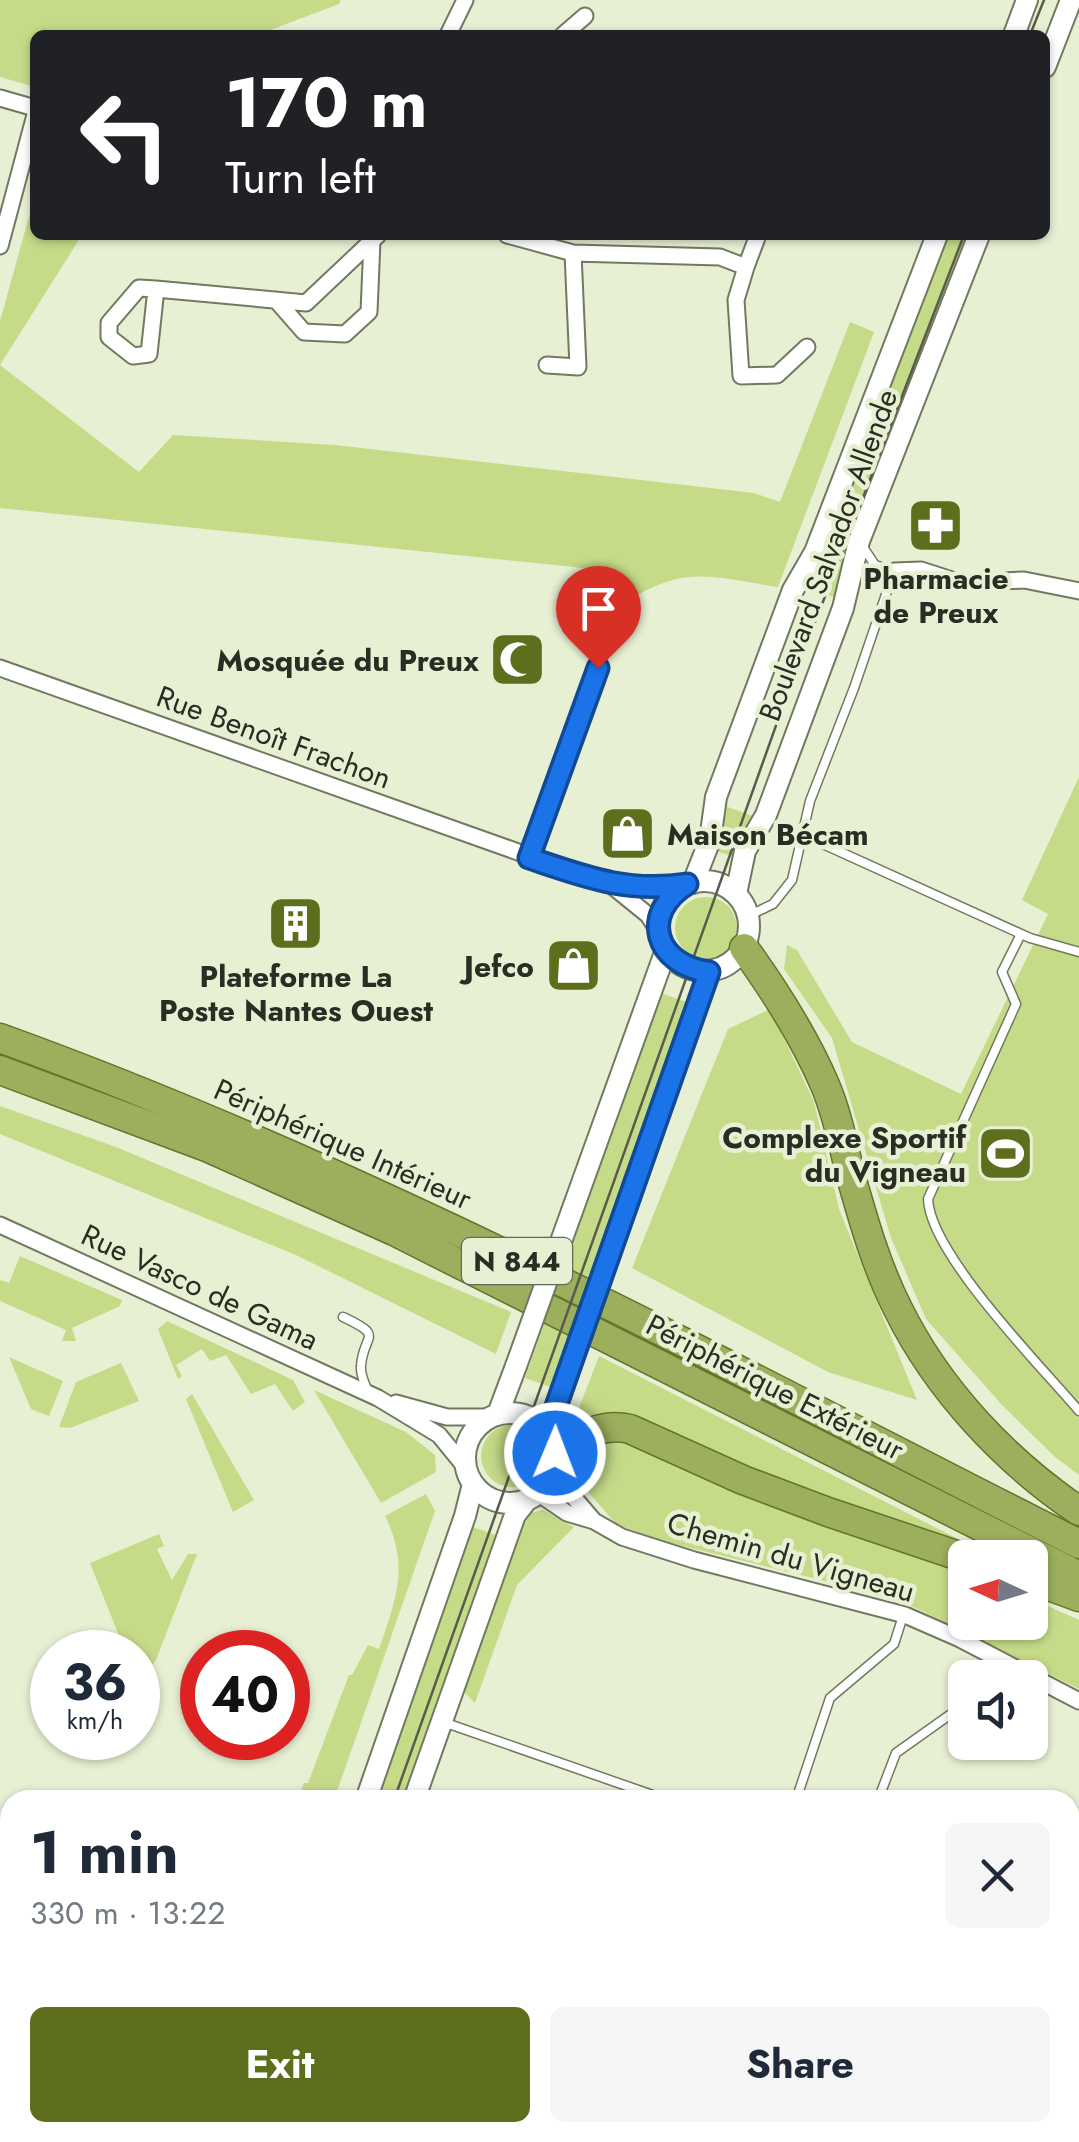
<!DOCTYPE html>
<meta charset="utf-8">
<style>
body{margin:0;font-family:Jost,sans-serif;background:#f6f6f7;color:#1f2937;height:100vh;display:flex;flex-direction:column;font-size:38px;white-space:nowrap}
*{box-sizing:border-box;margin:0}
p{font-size:32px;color:#747a83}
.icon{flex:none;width:55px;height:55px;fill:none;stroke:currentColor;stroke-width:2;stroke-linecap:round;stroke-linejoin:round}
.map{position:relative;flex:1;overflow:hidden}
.details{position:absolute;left:0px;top:1790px;width:1080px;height:352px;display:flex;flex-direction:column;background:#fff;border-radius:30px 30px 0 0;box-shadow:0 2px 8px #0004}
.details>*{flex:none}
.guide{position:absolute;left:30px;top:30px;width:1020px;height:210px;border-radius:15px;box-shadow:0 2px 8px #0004;background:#202124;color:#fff;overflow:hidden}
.needle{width:65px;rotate:274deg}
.tools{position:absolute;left:948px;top:1540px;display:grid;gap:20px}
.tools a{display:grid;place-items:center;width:100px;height:100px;border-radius:15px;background:#fff;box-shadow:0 2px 8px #0004;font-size:50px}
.speed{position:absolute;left:30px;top:1630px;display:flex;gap:20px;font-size:50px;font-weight:700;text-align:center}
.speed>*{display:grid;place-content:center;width:130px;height:130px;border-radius:50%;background:#fff;box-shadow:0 2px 8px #0004;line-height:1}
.speed small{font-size:25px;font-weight:400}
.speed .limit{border:15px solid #d22;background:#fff;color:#111}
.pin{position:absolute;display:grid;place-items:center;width:85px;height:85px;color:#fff;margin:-102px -42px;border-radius:50% 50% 50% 0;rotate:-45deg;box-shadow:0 0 10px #0007}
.pin .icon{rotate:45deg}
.me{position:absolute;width:110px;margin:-55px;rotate:1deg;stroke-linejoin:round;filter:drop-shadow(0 0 8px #0008)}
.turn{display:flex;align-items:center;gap:35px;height:210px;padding:0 30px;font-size:45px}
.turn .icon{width:130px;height:130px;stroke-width:2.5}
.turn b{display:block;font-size:70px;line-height:85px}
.round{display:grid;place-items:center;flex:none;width:105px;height:105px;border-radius:15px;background:#f6f6f7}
.summary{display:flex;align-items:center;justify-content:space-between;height:170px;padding:0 30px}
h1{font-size:60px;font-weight:700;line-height:75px}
.primary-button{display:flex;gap:20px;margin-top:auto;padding:20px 30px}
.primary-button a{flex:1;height:115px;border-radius:15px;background:#5d6f1c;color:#fff;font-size:40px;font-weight:700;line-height:115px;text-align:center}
.primary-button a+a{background:#f6f6f7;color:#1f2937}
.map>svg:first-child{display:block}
</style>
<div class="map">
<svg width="1079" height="2142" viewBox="0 0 1079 2142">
<rect width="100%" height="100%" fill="#e8f0d4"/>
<path fill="#c5db88" d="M 0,0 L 341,0 L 339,4 L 257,35 L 35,35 L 35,87 L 0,77 Z
M 35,195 L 35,235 L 82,235 L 0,365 L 139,472 L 173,435 L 335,445 L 754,493 L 780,502 L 850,322 L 874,332 L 778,587 C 721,579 687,564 635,597 L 580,577 L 584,568 L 0,508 L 0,321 Z
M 946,235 L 973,235 L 839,599 L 804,586 Z
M 1079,777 L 1079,1475 L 1055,1457 L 1001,1404 L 926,1319 L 891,1238 L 832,1038 L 784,969 L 787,945 L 797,950 L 852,1042 L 961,1094 L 1048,914 L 1022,900 Z
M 722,805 L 759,818 L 737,858 L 713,850 Z
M675 928a31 31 0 1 1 62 0a31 31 0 1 1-62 0Z
M 661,993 L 687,1002 L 550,1387 L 525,1378 Z
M 770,1009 L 814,1102 L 839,1209 L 917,1400 L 828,1372 L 632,1268 L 728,1029 Z
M 0,1106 L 116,1147 L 511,1312 L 496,1354 L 296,1255 L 0,1134 Z
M 20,1256 L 122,1300 L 120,1306 L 72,1328 L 76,1341 L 62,1341 L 66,1330 L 0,1301 L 0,1280 L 9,1283 Z
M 167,1321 L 293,1380 L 305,1402 L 293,1411 L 275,1384 L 251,1394 L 226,1355 L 210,1361 L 202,1349 L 176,1365 L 182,1376 L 178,1379 L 158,1329 Z
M 599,1356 L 968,1544 L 956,1572 L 965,1576 L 965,1622 L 1030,1622 L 1030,1598 L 1079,1620 L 1079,1689 L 916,1608 L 853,1588 L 658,1540 L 616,1524 L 589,1493 L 589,1445 L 579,1408 Z
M 9,1357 L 63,1381 L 49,1416 L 31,1409 Z
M 121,1363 L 139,1401 L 70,1428 L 59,1427 L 76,1382 Z
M 314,1390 L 406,1432 L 435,1455 L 436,1472 L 381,1503 Z
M 192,1394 L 254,1500 L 233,1512 L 186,1399 Z
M481 1456a31 31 0 1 1 62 0a31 31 0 1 1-62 0Z
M 426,1494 L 435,1511 L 334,1800 L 297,1800 L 304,1783 L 308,1783 L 349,1675 L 352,1675 L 368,1645 L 379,1649 C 396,1599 410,1566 385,1516 Z
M 543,1510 L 574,1527 L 517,1585 L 475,1703 L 463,1691 L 524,1525 L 531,1513 Z
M 473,1527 L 498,1536 L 404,1800 L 376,1800 Z
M 159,1534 L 164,1546 L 157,1549 L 172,1580 L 188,1554 L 197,1554 L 156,1660 L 148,1671 L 138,1676 L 138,1663 L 144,1655 L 138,1648 L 125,1651 L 90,1563 Z"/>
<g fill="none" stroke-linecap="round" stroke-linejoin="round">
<defs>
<path id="service" d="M 803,835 L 1030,938 L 1079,952
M 529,858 L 598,668 L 601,622
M 748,916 L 773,904 L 792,880 L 810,801 L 854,688 L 894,571 L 875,565 L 863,547
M 1021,934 L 1002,972 L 1016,1004 L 928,1199 C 930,1254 1041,1366 1079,1411
M 343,1317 C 386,1337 363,1334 361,1366 C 360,1374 364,1382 367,1389
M 1003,1678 L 1016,1668
M 446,1723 L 667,1800
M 796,1800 L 830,1698 L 894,1644 L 903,1616
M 878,1800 L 896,1753 L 965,1704
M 0,2081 L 10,2058
M 20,2142 L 24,2132"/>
<path id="minor" d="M 448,35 L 465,0
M 563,35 L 585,16
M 0,98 L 35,108
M 507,235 L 573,253 L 720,257 L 746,267 L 758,235
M 0,246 L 35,115
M 746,267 L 736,300 L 741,376 L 777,375 L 807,347
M 156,289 L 149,354 L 133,356 L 109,337 L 109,323 L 139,288 L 156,289 L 306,303 L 378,235
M 276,300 L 304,332 L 345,334 L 369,312 L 372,241
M 547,365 L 578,367 L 573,253
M 894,571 L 921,570 L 961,583 L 1024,580 L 1079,591
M 0,668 L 611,885 L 659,888 L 687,884
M 611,885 L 648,915 L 659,932
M 0,1225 L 378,1398 L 439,1435 L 466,1468
M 396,1403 L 447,1417 L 490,1417
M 553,1473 L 594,1521
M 539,1494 L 567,1513 L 594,1521 L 622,1537 L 694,1560 L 905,1615 L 960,1639 L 1079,1701
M 0,2103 L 10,2107
M 74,2132 L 103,2142
M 127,2132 L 161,2132"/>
<path id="tertiary" d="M 1014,35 L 1027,0
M 1045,67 L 1071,0
M659 926a45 45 0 1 1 90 0a45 45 0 1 1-90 0Z
M 693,883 L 710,840 L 716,797 L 793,590 L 815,552 L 937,235
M 736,894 L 745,851 L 766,815 L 843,608 L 859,541 L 979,235
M 572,1211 L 666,950
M 615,1238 L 709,972
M465 1458a45 45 0 1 1 90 0a45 45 0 1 1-90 0Z
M 498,1414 L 516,1366
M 547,1432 L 561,1393
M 366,1800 L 465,1516 L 473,1484
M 414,1800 L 515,1515 L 526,1501
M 238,2142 L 245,2132
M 291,2142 L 295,2132"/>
<path id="trunk" d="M 744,948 C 775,991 804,1036 825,1085 C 837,1113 843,1144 850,1173 C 863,1219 876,1266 898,1309 C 938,1390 1005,1461 1079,1511
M 0,1038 C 374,1173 725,1365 1079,1544
M 0,1070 L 209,1148 L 394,1231 L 1079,1576
M 555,1453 C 579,1437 600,1422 630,1429 L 743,1480 L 828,1512 L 965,1558
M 1030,1579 L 1079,1597"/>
</defs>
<use href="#service" stroke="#717960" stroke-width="11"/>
<use href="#minor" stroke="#717960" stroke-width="19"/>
<use href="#tertiary" stroke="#717960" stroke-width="24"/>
<use href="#trunk" stroke="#64742d" stroke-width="31"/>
<use href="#service" stroke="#fff" stroke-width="8"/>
<use href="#minor" stroke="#fff" stroke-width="15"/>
<use href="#tertiary" stroke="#fff" stroke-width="20"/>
<use href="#trunk" stroke="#9caf5c" stroke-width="28"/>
<path stroke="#585c4d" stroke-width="2.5" d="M 1030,35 L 1044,0
M 394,1800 L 784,703 L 964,235
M 262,2142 L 266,2132"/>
<defs>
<path id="tertiary-bridge" d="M 516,1366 L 572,1211
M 561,1393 L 615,1238"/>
</defs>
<use href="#tertiary-bridge" stroke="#717960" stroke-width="24" stroke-linecap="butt"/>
<use href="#tertiary-bridge" stroke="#fff" stroke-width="20"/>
</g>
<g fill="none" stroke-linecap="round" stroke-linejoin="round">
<defs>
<path id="route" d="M 555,1453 L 547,1432 L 709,972 C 655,965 639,914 687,884 C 626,893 586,877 529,858 L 598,668"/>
</defs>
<use href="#route" stroke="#114b97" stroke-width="25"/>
<use href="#route" stroke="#1a73e8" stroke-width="18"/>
</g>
<defs>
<symbol id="pharmacy-square" viewBox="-11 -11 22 22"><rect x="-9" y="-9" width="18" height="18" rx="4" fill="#5d6f1c" stroke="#e8f0d4"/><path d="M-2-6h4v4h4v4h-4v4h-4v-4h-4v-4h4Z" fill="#fff"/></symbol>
<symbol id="mosque-square" viewBox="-11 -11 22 22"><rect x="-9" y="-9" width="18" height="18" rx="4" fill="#5d6f1c" stroke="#e8f0d4"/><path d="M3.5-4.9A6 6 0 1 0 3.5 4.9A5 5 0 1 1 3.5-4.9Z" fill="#fff"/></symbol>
<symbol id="shop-square" viewBox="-11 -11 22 22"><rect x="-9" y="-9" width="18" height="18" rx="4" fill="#5d6f1c" stroke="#e8f0d4"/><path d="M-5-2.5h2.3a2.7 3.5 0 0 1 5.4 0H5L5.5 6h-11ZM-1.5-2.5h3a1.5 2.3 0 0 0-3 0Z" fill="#fff"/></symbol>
<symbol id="building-square" viewBox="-11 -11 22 22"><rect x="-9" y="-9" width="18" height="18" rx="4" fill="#5d6f1c" stroke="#e8f0d4"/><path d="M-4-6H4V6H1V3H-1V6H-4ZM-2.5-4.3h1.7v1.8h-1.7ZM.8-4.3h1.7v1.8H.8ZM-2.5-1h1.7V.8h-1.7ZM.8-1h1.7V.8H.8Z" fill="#fff"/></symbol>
<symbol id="stadium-square" viewBox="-11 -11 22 22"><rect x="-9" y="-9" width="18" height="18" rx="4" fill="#5d6f1c" stroke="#e8f0d4"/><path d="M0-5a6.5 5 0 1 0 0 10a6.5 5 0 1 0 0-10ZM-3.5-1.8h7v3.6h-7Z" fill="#fff"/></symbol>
</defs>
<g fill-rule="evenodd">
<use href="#pharmacy-square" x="904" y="494" width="63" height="63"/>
<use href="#mosque-square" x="486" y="628" width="63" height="63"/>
<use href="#shop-square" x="596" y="802" width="63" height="63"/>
<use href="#building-square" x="264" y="892" width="63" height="63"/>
<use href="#shop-square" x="542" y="934" width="63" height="63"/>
<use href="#stadium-square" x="974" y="1122" width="63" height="63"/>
</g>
<g text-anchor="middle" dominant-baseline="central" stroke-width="9" stroke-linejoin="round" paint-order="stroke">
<rect fill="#e8f0d4" stroke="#636858" stroke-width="2.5" x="462" y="1238" width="110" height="46" rx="8"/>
<g font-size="28" font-weight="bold" fill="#2a2d23">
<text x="517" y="1261">N 844</text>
</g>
<g font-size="30" fill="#2a2d23" stroke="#e8f0d4">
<text transform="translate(828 555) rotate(-70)">Boulevard Salvador Allende</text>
<text transform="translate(274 737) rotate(20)">Rue Benoît Frachon</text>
<text transform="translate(343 1144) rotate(24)">Périphérique Intérieur</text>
<text transform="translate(200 1287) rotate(25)">Rue Vasco de Gama</text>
<text transform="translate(775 1387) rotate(27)">Périphérique Extérieur</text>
<text transform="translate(791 1557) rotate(16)">Chemin du Vigneau</text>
</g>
<g font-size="30" font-weight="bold" fill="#2a2d23" stroke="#e8f0d4" text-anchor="end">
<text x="936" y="578" text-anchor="middle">Pharmacie<tspan x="936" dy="34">de Preux</tspan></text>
<text x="479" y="660">Mosquée du Preux</text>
<text x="667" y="834" text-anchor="start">Maison Bécam</text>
<text x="534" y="966">Jefco</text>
<text x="296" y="976" text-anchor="middle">Plateforme La<tspan x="296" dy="34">Poste Nantes Ouest</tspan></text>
<text x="966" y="1137">Complexe Sportif<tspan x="966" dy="34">du Vigneau</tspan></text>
</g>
</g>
</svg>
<div class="tools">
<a><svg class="needle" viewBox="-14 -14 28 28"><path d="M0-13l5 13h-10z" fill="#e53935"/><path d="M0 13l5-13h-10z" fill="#747a83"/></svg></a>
<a><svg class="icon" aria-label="sound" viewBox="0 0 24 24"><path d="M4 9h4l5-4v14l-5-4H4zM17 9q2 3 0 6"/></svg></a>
</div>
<div class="speed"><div>36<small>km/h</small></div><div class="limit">40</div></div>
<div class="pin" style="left:598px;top:668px;background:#d93025"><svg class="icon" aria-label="arrive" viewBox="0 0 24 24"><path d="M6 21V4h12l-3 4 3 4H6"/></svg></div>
<svg class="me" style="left:555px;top:1453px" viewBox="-20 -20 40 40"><circle r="17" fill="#1a73e8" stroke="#fff" stroke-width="3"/><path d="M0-11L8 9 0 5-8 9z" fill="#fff"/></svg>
<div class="guide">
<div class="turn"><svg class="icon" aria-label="left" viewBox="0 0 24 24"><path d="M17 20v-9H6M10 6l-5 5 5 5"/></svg><div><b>170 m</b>Turn left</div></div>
</div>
<section class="details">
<div class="summary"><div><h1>1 min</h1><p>330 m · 13:22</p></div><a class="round"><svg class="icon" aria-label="close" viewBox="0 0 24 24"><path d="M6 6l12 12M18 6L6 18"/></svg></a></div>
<div class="primary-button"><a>Exit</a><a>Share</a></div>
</section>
</div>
